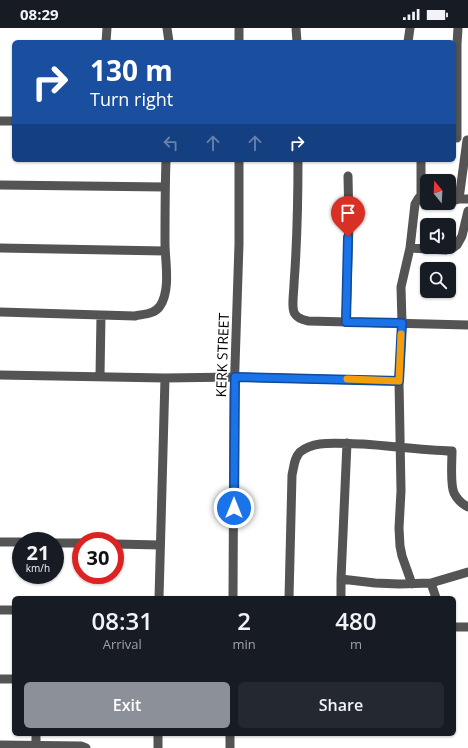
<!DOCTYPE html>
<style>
body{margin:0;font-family:"Open Sans",sans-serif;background:#242831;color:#f1f3f6;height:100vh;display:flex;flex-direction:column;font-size:15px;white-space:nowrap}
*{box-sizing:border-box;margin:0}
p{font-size:13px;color:#9ea1a6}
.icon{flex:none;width:22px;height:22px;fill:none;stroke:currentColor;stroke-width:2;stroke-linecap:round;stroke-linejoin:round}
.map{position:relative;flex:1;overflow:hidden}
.panel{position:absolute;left:12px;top:568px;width:444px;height:140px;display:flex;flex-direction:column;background:#171b24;border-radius:6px;box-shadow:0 1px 3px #0004}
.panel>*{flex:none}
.banner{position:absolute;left:12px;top:12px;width:444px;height:122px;border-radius:6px;box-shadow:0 1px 3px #0004;background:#1a4fa0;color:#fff;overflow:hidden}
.needle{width:26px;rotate:342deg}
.buttons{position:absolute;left:420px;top:146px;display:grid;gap:8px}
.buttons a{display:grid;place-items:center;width:36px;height:36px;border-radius:6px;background:#171b24;box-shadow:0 1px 3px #0004;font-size:20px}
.speed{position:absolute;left:12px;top:504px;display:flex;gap:8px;font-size:20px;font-weight:700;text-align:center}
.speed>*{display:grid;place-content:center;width:52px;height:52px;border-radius:50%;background:#171b24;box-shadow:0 1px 3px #0004;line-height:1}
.speed small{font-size:10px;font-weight:400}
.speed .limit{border:6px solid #d22;background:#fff;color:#111}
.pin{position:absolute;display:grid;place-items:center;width:34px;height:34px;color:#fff;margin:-41px -17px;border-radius:50% 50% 50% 0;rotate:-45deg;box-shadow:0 0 4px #0007}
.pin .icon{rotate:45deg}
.me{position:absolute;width:44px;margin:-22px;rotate:0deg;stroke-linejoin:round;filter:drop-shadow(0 0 3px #0008)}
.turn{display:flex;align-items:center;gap:14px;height:84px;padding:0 12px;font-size:18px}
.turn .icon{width:52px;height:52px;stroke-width:2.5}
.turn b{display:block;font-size:28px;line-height:34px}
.lanes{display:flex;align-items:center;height:38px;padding:0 12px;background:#0003;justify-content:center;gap:20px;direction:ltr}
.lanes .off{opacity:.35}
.eta{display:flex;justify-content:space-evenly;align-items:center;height:68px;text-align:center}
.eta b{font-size:24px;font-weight:600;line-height:28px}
.button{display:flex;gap:8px;margin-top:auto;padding:8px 12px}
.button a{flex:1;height:46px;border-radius:6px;background:#8c9099;color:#fff;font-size:16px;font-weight:600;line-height:46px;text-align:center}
.button a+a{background:#242831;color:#f1f3f6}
.status{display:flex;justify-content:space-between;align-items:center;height:28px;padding:0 20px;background:#171b24;direction:ltr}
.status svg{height:11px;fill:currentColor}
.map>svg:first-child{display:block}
</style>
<div class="status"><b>08:29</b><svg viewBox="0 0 49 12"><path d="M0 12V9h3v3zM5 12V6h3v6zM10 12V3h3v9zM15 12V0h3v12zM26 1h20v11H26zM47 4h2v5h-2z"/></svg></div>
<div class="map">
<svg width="468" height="720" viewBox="0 0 468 720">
<rect width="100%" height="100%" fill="#fff"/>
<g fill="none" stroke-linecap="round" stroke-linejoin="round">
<path stroke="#545454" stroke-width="9" d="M 167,0 L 169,14
M 296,0 L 297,14
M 106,14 L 107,0
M 239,14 L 239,0
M 408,14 L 410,0
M 0,93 L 14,93
M 457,110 L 457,16 L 458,0
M 298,132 C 298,173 297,215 294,256 C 294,263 291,281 295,286 C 298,291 304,292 308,293 L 468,297
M 0,157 L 165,159
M 459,171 L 467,112
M 449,174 L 459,171 L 468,171
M 434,175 L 439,176 L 447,175
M 0,220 L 165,223
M 410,220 L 446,222 L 453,220 L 457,217 L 462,208 L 468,183
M 0,284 L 135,288 C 144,286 155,286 160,278 C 171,262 165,233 165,215 C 165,187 165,160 166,132
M 346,294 L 349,196 L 348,148
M 0,347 L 165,350 L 235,349 L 399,353 L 401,463 L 399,500 L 400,518 L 402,528 L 412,556
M 100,348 L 101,287
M 399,353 L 402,295 L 401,259 L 410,220 L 415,176 L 418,171 L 421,167 L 421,132
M 0,514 L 21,514
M 55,515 L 81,515
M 115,516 L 160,517
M 341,551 L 347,415
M 431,555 L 436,570
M 159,570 L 165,350
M 233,570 L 234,368 L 239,216 L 239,132
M 289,570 L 292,447 C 294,439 294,430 300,424 C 305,420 313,417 320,416 C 334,414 349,416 363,416 C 392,418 422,422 452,423 C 452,434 450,456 454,465 C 457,471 462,476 468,479
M 341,570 L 341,551 L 375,555 L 399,556 L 431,555 L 468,544
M 0,582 L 14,582
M 454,599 L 468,599
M 0,651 L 14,651
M 36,706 L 36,720
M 0,717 L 81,718 L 86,720
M 158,720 L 158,706
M 230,720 L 230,706"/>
</g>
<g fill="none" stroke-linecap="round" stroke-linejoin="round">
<defs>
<path id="route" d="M 234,480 L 235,349 L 399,353 L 402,295 L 346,294 L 348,209"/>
</defs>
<use href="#route" stroke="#114b97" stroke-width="10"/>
<use href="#route" stroke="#1a73e8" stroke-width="7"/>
<path stroke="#f59e0b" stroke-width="7" d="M 347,351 L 399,353 L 401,306"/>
</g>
<g text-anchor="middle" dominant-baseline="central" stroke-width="3.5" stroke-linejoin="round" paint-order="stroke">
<g font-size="14" fill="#000" stroke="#fff">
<text transform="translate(222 327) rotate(-88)">KERK STREET</text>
</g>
</g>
</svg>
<div class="buttons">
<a><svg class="needle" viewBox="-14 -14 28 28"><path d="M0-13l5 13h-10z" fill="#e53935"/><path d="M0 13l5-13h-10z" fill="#9ea1a6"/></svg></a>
<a><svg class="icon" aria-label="sound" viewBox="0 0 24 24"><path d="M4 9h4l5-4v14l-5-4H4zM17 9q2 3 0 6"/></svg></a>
<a><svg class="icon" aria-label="search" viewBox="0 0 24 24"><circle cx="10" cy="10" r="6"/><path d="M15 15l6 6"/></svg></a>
</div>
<div class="speed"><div>21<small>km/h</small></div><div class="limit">30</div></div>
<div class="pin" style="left:348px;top:209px;background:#d93025"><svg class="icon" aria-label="arrive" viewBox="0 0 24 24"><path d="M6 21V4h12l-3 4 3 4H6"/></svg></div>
<svg class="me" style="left:234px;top:480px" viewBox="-20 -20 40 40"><circle r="17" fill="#1a73e8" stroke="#fff" stroke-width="3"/><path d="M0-11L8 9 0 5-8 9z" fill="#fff"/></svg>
<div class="banner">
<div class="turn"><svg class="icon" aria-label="right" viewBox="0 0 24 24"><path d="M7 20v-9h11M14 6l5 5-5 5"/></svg><div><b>130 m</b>Turn right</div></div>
<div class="lanes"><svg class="icon off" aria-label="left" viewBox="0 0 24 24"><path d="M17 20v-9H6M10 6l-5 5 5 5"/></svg><svg class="icon off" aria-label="ahead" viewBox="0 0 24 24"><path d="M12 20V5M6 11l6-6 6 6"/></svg><svg class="icon off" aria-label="ahead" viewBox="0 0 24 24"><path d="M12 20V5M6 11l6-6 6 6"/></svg><svg class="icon" aria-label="right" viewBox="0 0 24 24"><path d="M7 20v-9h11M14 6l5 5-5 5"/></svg></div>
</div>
<section class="panel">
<div class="eta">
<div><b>08:31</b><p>Arrival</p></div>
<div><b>2</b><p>min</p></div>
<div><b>480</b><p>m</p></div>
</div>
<div class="button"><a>Exit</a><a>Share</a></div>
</section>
</div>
